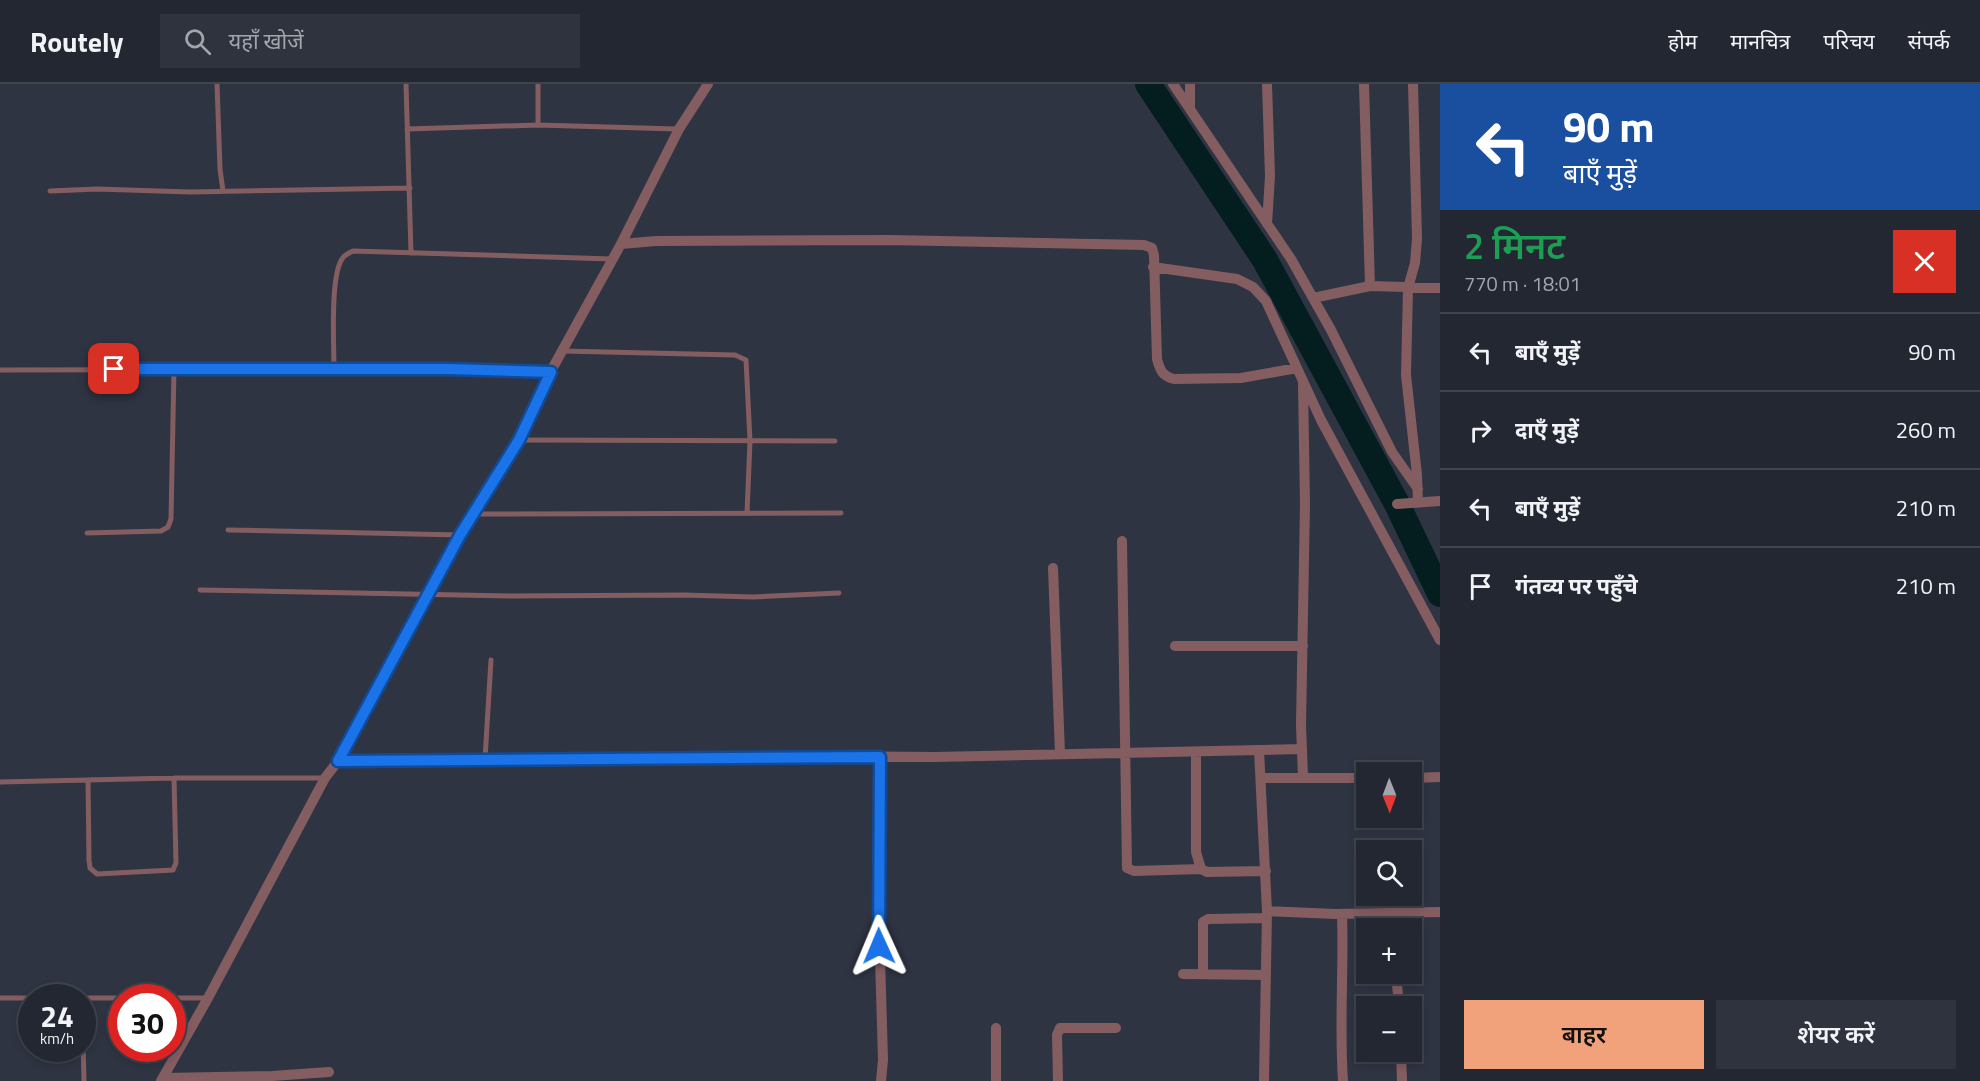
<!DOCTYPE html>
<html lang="hi">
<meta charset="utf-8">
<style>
body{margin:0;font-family:"Titillium Web","Noto Sans Devanagari",sans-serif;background:#2f333e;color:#f1f3f6;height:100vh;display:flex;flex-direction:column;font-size:22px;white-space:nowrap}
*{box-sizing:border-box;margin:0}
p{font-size:20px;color:#a3a5ac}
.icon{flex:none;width:33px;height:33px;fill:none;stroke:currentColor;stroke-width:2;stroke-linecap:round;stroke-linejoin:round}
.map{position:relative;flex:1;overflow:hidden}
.details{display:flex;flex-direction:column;background:#232732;width:540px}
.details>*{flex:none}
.banner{background:#1a4fa0;color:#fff;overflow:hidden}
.needle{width:39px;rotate:179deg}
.buttons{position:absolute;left:1356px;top:678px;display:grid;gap:12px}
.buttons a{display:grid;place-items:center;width:66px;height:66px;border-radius:0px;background:#232732;box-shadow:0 3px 9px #0003,0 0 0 2px #40444d;font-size:30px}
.speed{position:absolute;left:18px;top:900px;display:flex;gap:12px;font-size:30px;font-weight:700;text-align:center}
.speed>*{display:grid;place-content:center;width:78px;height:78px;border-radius:50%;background:#232732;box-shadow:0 3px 9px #0003,0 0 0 2px #40444d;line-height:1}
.speed small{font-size:15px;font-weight:400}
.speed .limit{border:9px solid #d22;background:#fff;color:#111}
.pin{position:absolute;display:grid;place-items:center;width:51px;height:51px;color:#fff;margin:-26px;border-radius:12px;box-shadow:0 3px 9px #0006}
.me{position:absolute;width:66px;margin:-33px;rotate:359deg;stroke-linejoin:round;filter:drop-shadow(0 0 4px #0008)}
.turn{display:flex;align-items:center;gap:21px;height:126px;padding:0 24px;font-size:27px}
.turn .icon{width:78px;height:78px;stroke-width:2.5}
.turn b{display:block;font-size:42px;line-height:51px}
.round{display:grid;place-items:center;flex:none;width:63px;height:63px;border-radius:0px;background:#2f333e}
.head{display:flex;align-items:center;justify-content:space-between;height:102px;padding:0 24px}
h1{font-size:36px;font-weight:600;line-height:45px;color:#1e9e55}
.action{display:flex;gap:12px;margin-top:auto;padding:12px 24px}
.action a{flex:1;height:69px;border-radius:0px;background:#f1a27b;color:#111;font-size:24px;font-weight:600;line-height:69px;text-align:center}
.action a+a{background:#2f333e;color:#f1f3f6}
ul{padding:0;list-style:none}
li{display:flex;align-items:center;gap:18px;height:78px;padding:0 24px;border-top:2px solid #40444d}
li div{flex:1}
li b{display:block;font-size:22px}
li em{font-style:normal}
header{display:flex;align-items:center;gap:36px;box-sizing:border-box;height:84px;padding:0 30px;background:#232732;border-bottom:2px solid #40444d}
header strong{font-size:28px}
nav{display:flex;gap:33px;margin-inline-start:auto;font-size:21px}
.search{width:420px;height:54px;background:#2f333e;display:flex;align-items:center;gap:15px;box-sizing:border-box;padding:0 21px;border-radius:0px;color:#a3a5ac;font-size:22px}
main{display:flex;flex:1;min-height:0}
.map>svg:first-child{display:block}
</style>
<header>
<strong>Routely</strong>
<div class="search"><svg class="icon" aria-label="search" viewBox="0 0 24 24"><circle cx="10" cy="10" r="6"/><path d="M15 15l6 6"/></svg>यहाँ खोजें</div>
<nav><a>होम</a><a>मानचित्र</a><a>परिचय</a><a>संपर्क</a></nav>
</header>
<main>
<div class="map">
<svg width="1440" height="997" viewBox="0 0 1440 997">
<rect width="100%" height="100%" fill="#2f3443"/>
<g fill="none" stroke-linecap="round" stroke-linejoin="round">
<path stroke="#041e1f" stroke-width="26" d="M 1148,0 L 1265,176 L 1397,420 L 1440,510"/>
<path stroke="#845d61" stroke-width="5" d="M 217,0 L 220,85 L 223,107
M 406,0 L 411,169
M 538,41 L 538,0
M 407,45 L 538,41 L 677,45
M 50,107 L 97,105 L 190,108 L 410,104
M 562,267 L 735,271 L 746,276 L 750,357 L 747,429
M 0,286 L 448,285 L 551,287
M 334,286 C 334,261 330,193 342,175 C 344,171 349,169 353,167 L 612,175
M 519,356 L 835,357
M 475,430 L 841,429
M 228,446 L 460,451
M 87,449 L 161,447 L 168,443 L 171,435 L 174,285
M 200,506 L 510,512 L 684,511 L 753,513 L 839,509
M 485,675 L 491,576
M 88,696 L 89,776 L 90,784 L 97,790 L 173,786 L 176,779 L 174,694
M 0,698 L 174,694 L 324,694
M 0,914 L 32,914
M 82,914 L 84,997
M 82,914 L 122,914
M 172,914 L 207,914"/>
<path stroke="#845d61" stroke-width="10" d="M 1173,0 L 1291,175 L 1331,246 L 1392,368 L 1418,405
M 1364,0 L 1370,202
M 1413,0 L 1417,155 L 1415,179 L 1408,204 L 1406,291 L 1417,391 L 1418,419
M 1190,24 L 1190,0
M 1267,140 L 1270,92 L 1267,0
M 621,160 L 656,157 L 890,156 L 1144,161 L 1152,164 L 1154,171 L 1157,275 C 1160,286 1162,292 1174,295 L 1241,294 L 1297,284
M 1153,183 L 1237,195 L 1253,203 L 1266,217 L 1321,336 L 1440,556
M 1313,214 L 1370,202 L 1440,204
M 1397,420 L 1440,417
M 1122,457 L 1127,784 L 1134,787 L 1201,785
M 1053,484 L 1060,670
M 1175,562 L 1303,562
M 1259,666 L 1267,827 L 1264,997
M 1196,668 L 1196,768 L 1201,785 L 1207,788 L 1266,787
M 880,673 L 879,839 L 883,976 L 881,997
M 338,677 L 821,672 L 934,673 L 1302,665
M 1303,693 L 1301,641 L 1305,420 L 1303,300
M 1261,694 L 1366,694
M 1412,694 L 1440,693
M 1267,827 L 1336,830 L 1440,828
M 1393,828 L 1394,844
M 1342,830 C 1344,885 1339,941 1343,997
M 1183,890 L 1265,891
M 1203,890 L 1203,838 L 1208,835 L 1267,834
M 1396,890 L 1399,922
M 996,944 L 996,997
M 1401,968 L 1402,997
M 163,994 L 272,992 L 329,988
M 161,997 L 208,914 L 325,694 L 338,677 L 460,451 L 519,356 L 551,287 L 621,160 L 679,45 L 708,0
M 1058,997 L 1057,951 L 1060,944 L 1116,944"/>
</g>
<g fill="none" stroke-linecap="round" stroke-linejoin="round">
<defs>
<path id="route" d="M 114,285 L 448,285 L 551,288 L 519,356 L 460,451 L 338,677 L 880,673 L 879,862"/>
</defs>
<use href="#route" stroke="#114b97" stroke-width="15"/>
<use href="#route" stroke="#1a73e8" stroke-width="10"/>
</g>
</svg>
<div class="buttons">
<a><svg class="needle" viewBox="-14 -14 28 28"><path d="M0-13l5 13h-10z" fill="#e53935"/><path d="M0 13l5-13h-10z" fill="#a3a5ac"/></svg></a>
<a><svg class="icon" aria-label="search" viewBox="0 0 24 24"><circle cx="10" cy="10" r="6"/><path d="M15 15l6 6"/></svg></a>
<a>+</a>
<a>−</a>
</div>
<div class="speed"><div>24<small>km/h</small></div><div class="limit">30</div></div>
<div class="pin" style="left:114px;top:285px;background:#d93025"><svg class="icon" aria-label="arrive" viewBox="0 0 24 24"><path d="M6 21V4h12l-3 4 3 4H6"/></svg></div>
<svg class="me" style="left:879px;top:862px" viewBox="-20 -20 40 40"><path d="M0-17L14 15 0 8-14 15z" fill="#1a73e8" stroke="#fff" stroke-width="4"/></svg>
</div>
<section class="details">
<div class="banner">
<div class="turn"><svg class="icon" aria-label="left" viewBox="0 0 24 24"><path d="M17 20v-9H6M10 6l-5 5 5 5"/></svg><div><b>90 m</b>बाएँ मुड़ें</div></div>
</div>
<div class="head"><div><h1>2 मिनट</h1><p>770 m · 18:01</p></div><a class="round" style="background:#d93025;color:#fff"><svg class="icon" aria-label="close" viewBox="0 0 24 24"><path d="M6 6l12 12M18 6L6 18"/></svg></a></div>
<ul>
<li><svg class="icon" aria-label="left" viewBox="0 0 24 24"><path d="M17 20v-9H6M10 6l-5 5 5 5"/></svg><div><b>बाएँ मुड़ें</b></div><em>90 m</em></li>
<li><svg class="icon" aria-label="right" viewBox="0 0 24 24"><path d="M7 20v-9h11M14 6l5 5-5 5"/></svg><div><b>दाएँ मुड़ें</b></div><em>260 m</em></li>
<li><svg class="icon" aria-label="left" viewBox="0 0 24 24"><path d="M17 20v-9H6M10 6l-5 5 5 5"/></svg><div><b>बाएँ मुड़ें</b></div><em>210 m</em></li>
<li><svg class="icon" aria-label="arrive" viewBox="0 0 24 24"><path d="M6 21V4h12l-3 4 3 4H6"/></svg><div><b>गंतव्य पर पहुँचे</b></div><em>210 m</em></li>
</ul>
<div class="action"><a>बाहर</a><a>शेयर करें</a></div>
</section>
</main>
